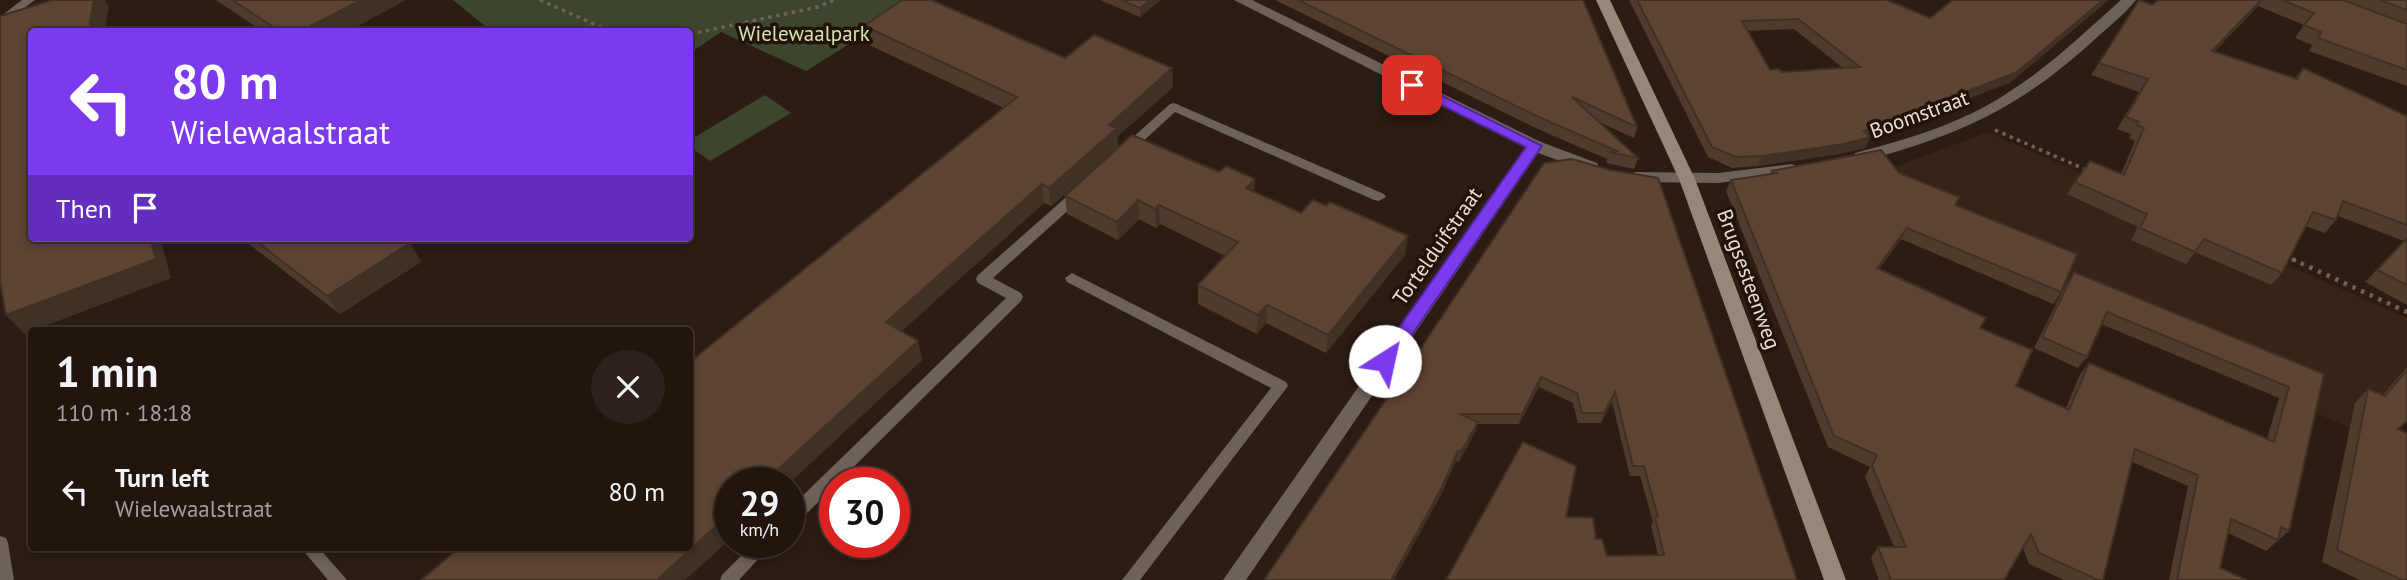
<!DOCTYPE html>
<meta charset="utf-8">
<style>
body{margin:0;font-family:"PT Sans",sans-serif;background:#2d221c;color:#f1f3f6;height:100vh;display:flex;flex-direction:column;font-size:26px;white-space:nowrap}
*{box-sizing:border-box;margin:0}
p{font-size:23px;color:#a29f9e}
.icon{flex:none;width:38px;height:38px;fill:none;stroke:currentColor;stroke-width:2;stroke-linecap:round;stroke-linejoin:round}
.map{position:relative;flex:1;overflow:hidden}
.side{position:absolute;left:28px;top:327px;width:665px;height:224px;display:flex;flex-direction:column;background:#21150e;border-radius:7px;box-shadow:0 4px 10px #0003,0 0 0 2px #3e342e}
.side>*{flex:none}
.guide{position:absolute;left:28px;top:28px;width:665px;height:214px;border-radius:7px;box-shadow:0 4px 10px #0003,0 0 0 2px #3e342e;background:#7c3aed;color:#fff;overflow:hidden}
.speed{position:absolute;left:714px;top:467px;display:flex;gap:14px;font-size:35px;font-weight:700;text-align:center}
.speed>*{display:grid;place-content:center;width:91px;height:91px;border-radius:50%;background:#21150e;box-shadow:0 4px 10px #0003,0 0 0 2px #3e342e;line-height:1}
.speed small{font-size:18px;font-weight:400}
.speed .limit{border:10px solid #d22;background:#fff;color:#111}
.pin{position:absolute;display:grid;place-items:center;width:60px;height:60px;color:#fff;margin:-30px;border-radius:14px;box-shadow:0 4px 10px #0006}
.me{position:absolute;width:77px;margin:-38px;rotate:35deg;stroke-linejoin:round;filter:drop-shadow(0 0 5px #0008)}
.turn{display:flex;align-items:center;gap:24px;height:147px;padding:0 28px;font-size:32px}
.turn .icon{width:91px;height:91px;stroke-width:2.5}
.turn b{display:block;font-size:49px;line-height:60px}
.then{display:flex;align-items:center;height:66px;padding:0 28px;background:#0003;gap:14px;font-size:26px}
.round{display:grid;place-items:center;flex:none;width:74px;height:74px;border-radius:37px;background:#2d221c}
.summary{display:flex;align-items:center;justify-content:space-between;height:119px;padding:0 28px}
h1{font-size:42px;font-weight:700;line-height:52px}
ul{padding:0;list-style:none}
li{display:flex;align-items:center;gap:21px;height:91px;padding:0 28px}
li div{flex:1}
li b{display:block;font-size:26px}
li em{font-style:normal}
.map>svg:first-child{display:block}
</style>
<div class="map">
<svg width="2407" height="580" viewBox="0 0 2407 580">
<rect width="100%" height="100%" fill="#2c1c13"/>
<path fill="#382316" d="M 1988,132 L 2407,318 L 2407,419 L 2384,442 L 1773,185 L 1889,169 Z"/>
<path fill="#3d462d" d="M 453,0 L 920,0 L 806,71 L 721,32 L 690,53 L 690,32 L 491,31 Z
M 765,95 L 791,113 L 710,161 L 690,147 L 690,140 Z"/>
<g fill="none" stroke-linecap="round" stroke-linejoin="round">
<path stroke="#70615a" stroke-width="3.5" stroke-dasharray="3.5 4.5" stroke-linecap="butt" d="M 540,0 L 612,32
M 690,34 L 818,7 L 834,0
M 1995,130 L 2089,171
M 2287,257 L 2296,261"/>
<path stroke="#70615a" stroke-width="4.5" stroke-dasharray="3.5 6" stroke-linecap="butt" d="M 2292,259 L 2407,312"/>
<path fill="#6d6259" fill-rule="evenodd" d="M 22,0 L 35,0 L 0,26 L 0,17 Z
M 1174,103 L 1384,194 L 1386,197 L 1379,201 L 1374,200 L 1175,112 L 1130,153 L 1122,153 L 1120,150 L 1122,147 L 1170,104 Z
M 1078,190 L 1083,191 L 1085,194 L 1083,197 L 993,278 L 1021,293 L 1023,297 L 1021,301 L 795,525 L 789,527 L 789,509 L 1006,298 L 978,283 L 976,279 L 978,275 L 1073,191 Z
M 1072,273 L 1286,382 L 1288,386 L 1140,580 L 1122,580 L 1271,388 L 1067,282 L 1065,278 Z
M 0,536 L 6,538 L 8,543 L 14,580 L 0,580 Z
M 755,542 L 774,542 L 739,580 L 720,580 L 722,575 Z
M 301,548 L 319,548 L 347,580 L 328,580 Z"/>
<path fill="#6d6259" fill-rule="evenodd" d="M 1234,0 L 1252,0 L 1541,142 L 1597,163 L 1599,167 L 1591,172 L 1538,153 L 1246,580 L 1223,580 L 1526,148 Z
M 2121,0 L 2136,0 C 2124,15 2107,28 2093,41 C 2017,110 1959,135 1861,162 L 1853,157 L 1855,153 C 1908,139 1963,123 2009,92 C 2050,66 2085,32 2121,0 Z
M 1792,164 L 1800,169 L 1798,173 L 1718,183 L 1635,182 L 1627,177 L 1635,172 L 1718,173 Z"/>
<path fill="#988779" fill-rule="evenodd" d="M 1596,0 L 1610,0 L 1695,179 L 1846,580 L 1824,580 L 1679,179 Z"/>
</g>
<path fill="#503a2c" fill-rule="evenodd" d="M 216,0 L 406,0 L 346,32 L 264,32 Z
M 902,0 L 931,0 L 1065,58 L 1094,35 L 1172,68 L 1173,87 L 1117,137 L 1118,147 L 1051,206 L 1044,203 L 901,331 L 918,341 L 922,360 L 789,483 L 730,483 L 730,539 L 685,580 L 421,580 L 453,554 L 445,548 L 690,548 L 690,362 L 1004,108 L 869,45 L 864,26 Z
M 1100,0 L 1161,0 L 1140,17 Z
M 1275,0 L 1583,0 L 1637,127 L 1634,138 L 1599,122 L 1638,158 L 1634,169 L 1606,163 L 1607,159 L 1540,130 Z
M 1629,0 L 1887,0 L 2011,82 L 1870,137 L 1865,148 L 1839,154 L 1758,166 L 1732,168 L 1708,157 ZM 1794,29 L 1843,68 L 1782,72 L 1770,70 L 1747,31 Z
M 2158,0 L 2407,0 L 2407,86 L 2309,51 L 2312,45 L 2295,38 L 2304,25 L 2258,6 L 2215,51 L 2295,78 L 2303,68 L 2407,116 L 2407,305 L 2365,282 L 2404,241 L 2338,216 L 2336,220 L 2325,233 L 2306,226 L 2282,273 L 2271,285 L 2195,252 L 2186,264 L 2131,240 L 2138,227 L 2067,194 L 2075,182 L 2121,174 L 2135,141 L 2129,138 L 2131,134 L 2117,129 L 2139,92 L 2091,75 L 2099,63 Z
M 1544,163 L 1797,580 L 1446,580 L 1566,517 L 1596,539 L 1607,556 L 1658,555 L 1651,526 L 1653,522 L 1640,476 L 1630,476 L 1612,402 L 1601,423 L 1578,423 L 1573,403 L 1539,387 L 1519,424 L 1477,424 L 1475,432 L 1459,462 L 1456,461 L 1440,497 L 1425,342 Z
M 1771,171 L 1899,173 L 1955,205 L 2061,292 L 2053,304 L 1901,239 L 1879,269 L 1980,328 L 2016,386 L 2066,408 L 2080,374 L 2089,363 L 2267,439 L 2279,398 L 2101,324 L 2087,357 L 2078,368 L 2034,348 L 2066,284 L 2074,272 L 2324,374 L 2289,531 L 2266,551 L 2228,533 L 2220,568 L 2247,580 L 2169,580 L 2188,486 L 2132,462 L 2103,580 L 2064,580 L 2029,564 L 2023,548 L 2004,580 L 1879,580 L 1871,558 L 1878,547 L 1894,547 L 1865,477 L 1870,467 L 1828,447 L 1726,191 L 1731,180 L 1770,174 Z
M 1219,172 L 1255,179 L 1254,192 L 1301,213 L 1405,255 L 1326,353 L 1266,323 L 1257,334 L 1198,304 L 1198,285 L 1225,256 L 1160,224 L 1156,228 L 1139,219 L 1118,240 L 1067,214 L 1065,196 Z
M 241,238 L 402,238 L 410,243 L 421,262 L 340,314 Z
M 2407,367 L 2407,421 L 2398,429 L 2407,580 L 2360,580 L 2322,562 L 2355,403 L 2368,389 L 2383,395 Z"/>
<path fill="#413024" d="M 94,0 L 105,0 L 109,6 L 105,32 L 93,32 L 90,22 Z
M 361,0 L 406,0 L 346,32 L 299,32 Z
M 1150,0 L 1161,0 L 1140,17 L 1140,8 Z
M 2103,0 L 2109,0 L 2011,82 L 1869,137 L 1865,148 L 1839,154 L 1758,166 L 1762,156 L 1864,131 Z
M 2261,0 L 2262,0 L 2258,6 L 2204,63 L 2212,51 Z
M 1172,68 L 1173,87 L 1117,137 L 1118,147 L 1051,206 L 1049,188 L 1109,125 Z
M 1255,179 L 1254,197 L 1246,188 Z
M 1042,184 L 1044,203 L 891,341 L 886,322 Z
M 1138,200 L 1139,219 L 1118,240 L 1117,222 Z
M 1159,205 L 1160,224 L 1156,228 L 1155,209 Z
M 1907,228 L 1901,239 L 1871,280 L 1877,268 Z
M 1408,236 L 1405,255 L 1326,353 L 1328,335 Z
M 150,238 L 160,238 L 171,278 L 24,334 L 6,315 Z
M 410,243 L 421,262 L 340,314 L 327,296 Z
M 1267,305 L 1266,323 L 1257,334 L 1258,315 Z
M 918,341 L 922,360 L 789,483 L 763,483 Z
M 1541,377 L 1539,387 L 1519,424 L 1522,414 Z
M 1615,392 L 1612,402 L 1601,423 L 1604,413 Z
M 1478,422 L 1475,432 L 1459,462 L 1461,452 Z
M 1458,451 L 1456,461 L 1440,497 L 1394,580 L 1391,580 Z
M 730,513 L 730,539 L 685,580 L 657,580 Z"/>
<path fill="#5d4433" stroke="#413024" stroke-width="2" fill-rule="evenodd" d="M 53,0 L 94,0 L 90,22 L 93,32 L 32,32 L 32,238 L 150,238 L 156,259 L 6,315 L 0,281 L 0,16 Z
M 232,0 L 361,0 L 299,32 L 281,32 Z
M 902,0 L 931,0 L 1065,58 L 1094,35 L 1172,68 L 1109,125 L 1117,128 L 1049,188 L 1042,184 L 886,322 L 918,341 L 763,483 L 730,483 L 730,513 L 657,580 L 421,580 L 457,550 L 453,548 L 690,548 L 690,362 L 1017,97 L 864,26 Z
M 1121,0 L 1150,0 L 1140,8 Z
M 1298,0 L 1583,0 L 1637,127 L 1572,97 L 1638,158 L 1609,152 L 1617,151 L 1543,119 Z
M 1637,0 L 1887,0 L 1930,18 L 1953,0 L 2103,0 L 2017,72 L 1864,131 L 1870,137 L 1844,144 L 1762,156 L 1736,157 L 1712,147 ZM 1798,19 L 1860,67 L 1782,72 L 1779,69 L 1770,70 L 1742,21 Z
M 2139,0 L 2152,5 L 2158,0 L 2261,0 L 2212,51 L 2297,79 L 2303,68 L 2407,116 L 2407,225 L 2343,201 L 2336,220 L 2313,212 L 2282,273 L 2204,239 L 2195,252 L 2140,228 L 2147,214 L 2075,182 L 2090,161 L 2124,175 L 2144,128 L 2137,125 L 2139,122 L 2126,117 L 2148,79 L 2099,63 Z
M 2282,0 L 2343,0 L 2407,24 L 2407,70 L 2318,38 L 2321,32 L 2304,25 L 2314,13 Z
M 2380,0 L 2407,0 L 2407,10 Z
M 1132,135 L 1219,172 L 1226,166 L 1255,179 L 1246,188 L 1301,213 L 1313,200 L 1326,206 L 1330,202 L 1408,236 L 1328,335 L 1267,305 L 1258,315 L 1198,285 L 1238,242 L 1159,205 L 1155,209 L 1138,200 L 1117,222 L 1065,196 Z
M 1881,150 L 1899,173 L 1959,197 L 1955,205 L 2077,254 L 2061,292 L 1907,228 L 1877,268 L 1986,318 L 1980,328 L 2032,350 L 2016,386 L 2069,410 L 2089,363 L 2274,442 L 2289,387 L 2107,312 L 2087,357 L 2042,337 L 2074,272 L 2324,374 L 2289,531 L 2281,527 L 2278,540 L 2231,519 L 2220,568 L 2247,580 L 2177,580 L 2198,475 L 2135,449 L 2103,580 L 2098,580 L 2039,553 L 2031,534 L 2004,580 L 1891,580 L 1878,547 L 1906,547 L 1872,466 L 1877,455 L 1834,436 L 1731,180 L 1778,173 L 1771,171 Z
M 1572,159 L 1610,170 L 1658,178 L 1797,580 L 1446,580 L 1523,442 L 1576,466 L 1566,517 L 1593,518 L 1596,539 L 1602,539 L 1607,556 L 1664,555 L 1655,517 L 1658,517 L 1644,466 L 1633,466 L 1615,392 L 1604,413 L 1582,413 L 1577,393 L 1541,377 L 1522,414 L 1460,414 L 1478,422 L 1461,452 L 1458,451 L 1442,487 L 1391,580 L 1264,580 L 1425,342 L 1544,163 Z
M 252,238 L 402,238 L 410,243 L 327,296 Z
M 2407,238 L 2407,285 L 2377,270 Z
M 2407,370 L 2407,421 L 2398,429 L 2407,433 L 2407,580 L 2400,580 L 2400,579 L 2337,550 L 2368,389 L 2385,396 Z"/>
<path fill="#7c3aed" stroke="#51269a" stroke-width="2" d="M 1412,81 L 1542,146 L 1391,365 L 1379,365 L 1376,361 L 1379,356 L 1526,147 L 1407,88 L 1405,85 Z"/>
<g text-anchor="middle" dominant-baseline="central" stroke-width="7" stroke-linejoin="round" paint-order="stroke">
<g font-size="21" fill="#d1e5af" stroke="#22130a">
<text x="804" y="33">Wielewaalpark</text>
</g>
<g font-size="21" fill="#e9ded8" stroke="#22130a">
<text transform="translate(1919 114) rotate(-20)">Boomstraat</text>
<text transform="translate(1437 246) rotate(-55)">Tortelduifstraat</text>
<text transform="translate(1749 279) rotate(70)">Brugsesteenweg</text>
</g>
</g>
</svg>
<div class="speed"><div>29<small>km/h</small></div><div class="limit">30</div></div>
<div class="pin" style="left:1412px;top:85px;background:#d93025"><svg class="icon" aria-label="arrive" viewBox="0 0 24 24"><path d="M6 21V4h12l-3 4 3 4H6"/></svg></div>
<svg class="me" style="left:1385px;top:361px" viewBox="-20 -20 40 40"><circle r="19" fill="#fff"/><path d="M0-13L10 11 0 6-10 11z" fill="#7c3aed"/></svg>
<div class="guide">
<div class="turn"><svg class="icon" aria-label="left" viewBox="0 0 24 24"><path d="M17 20v-9H6M10 6l-5 5 5 5"/></svg><div><b>80 m</b>Wielewaalstraat</div></div>
<div class="then">Then<svg class="icon" aria-label="arrive" viewBox="0 0 24 24"><path d="M6 21V4h12l-3 4 3 4H6"/></svg></div>
</div>
<section class="side">
<div class="summary"><div><h1>1 min</h1><p>110 m · 18:18</p></div><a class="round"><svg class="icon" aria-label="close" viewBox="0 0 24 24"><path d="M6 6l12 12M18 6L6 18"/></svg></a></div>
<ul>
<li><svg class="icon" aria-label="left" viewBox="0 0 24 24"><path d="M17 20v-9H6M10 6l-5 5 5 5"/></svg><div><b>Turn left</b><p>Wielewaalstraat</p></div><em>80 m</em></li>
</ul>
</section>
</div>
